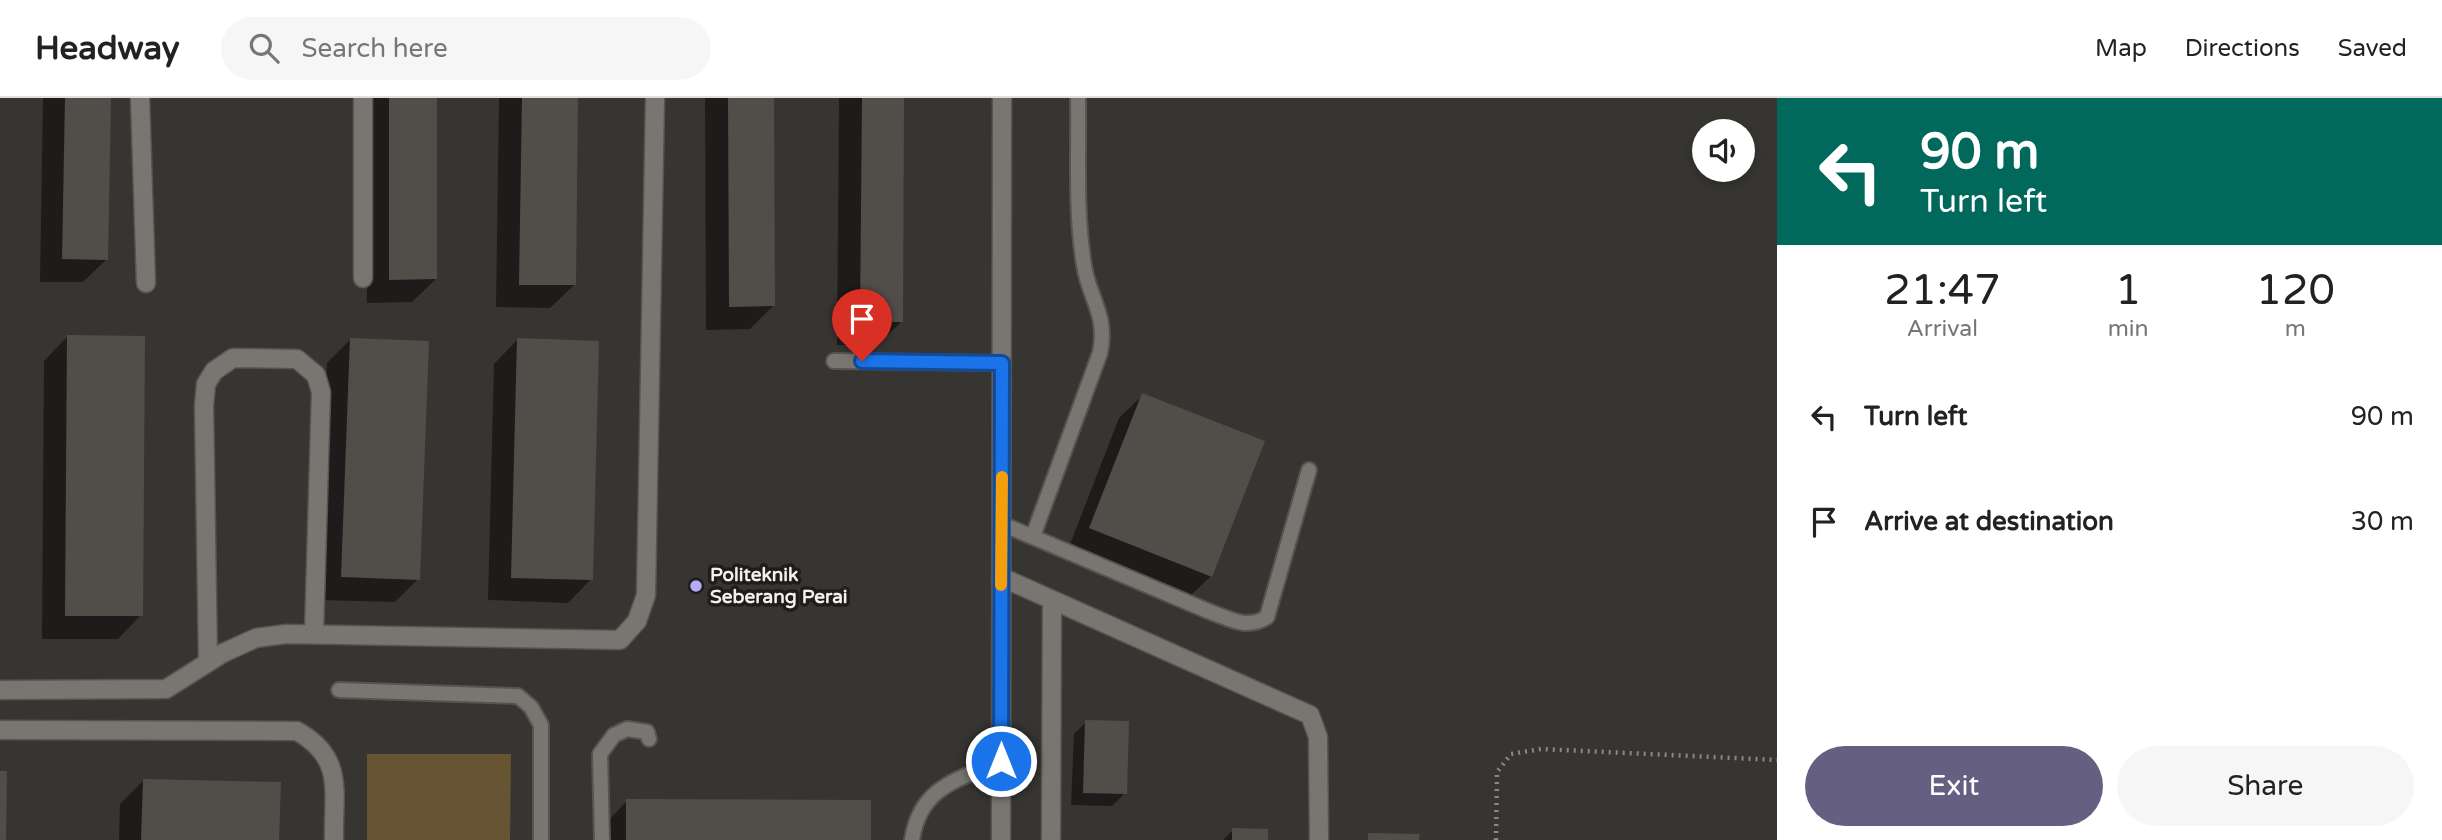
<!DOCTYPE html>
<style>
body{margin:0;font-family:"Varela Round",sans-serif;background:#f6f6f6;color:#222;height:100vh;display:flex;flex-direction:column;font-size:26px;white-space:nowrap}
*{box-sizing:border-box;margin:0}
p{font-size:23px;color:#767676}
.icon{flex:none;width:38px;height:38px;fill:none;stroke:currentColor;stroke-width:2;stroke-linecap:round;stroke-linejoin:round}
.map{position:relative;flex:1;overflow:hidden}
.sheet{display:flex;flex-direction:column;background:#fff;width:665px}
.sheet>*{flex:none}
.top-card{background:#00695c;color:#fff;overflow:hidden}
.buttons{position:absolute;left:1692px;top:21px;display:grid;gap:14px}
.buttons a{display:grid;place-items:center;width:63px;height:63px;border-radius:50%;background:#fff;box-shadow:0 4px 10px #0003;font-size:35px}
.pin{position:absolute;display:grid;place-items:center;width:60px;height:60px;color:#fff;margin:-72px -30px;border-radius:50% 50% 50% 0;rotate:-45deg;box-shadow:0 0 7px #0007}
.pin .icon{rotate:45deg}
.me{position:absolute;width:77px;margin:-38px;rotate:0deg;stroke-linejoin:round;filter:drop-shadow(0 0 5px #0008)}
.turn{display:flex;align-items:center;gap:24px;height:147px;padding:0 28px;font-size:32px}
.turn .icon{width:91px;height:91px;stroke-width:2.5}
.turn b{display:block;font-size:49px;line-height:60px}
.eta{display:flex;justify-content:space-evenly;align-items:center;height:119px;text-align:center}
.eta b{font-size:42px;font-weight:600;line-height:49px}
.cta{display:flex;gap:14px;margin-top:auto;padding:14px 28px}
.cta a{flex:1;height:80px;border-radius:42px;background:#656082;color:#fff;font-size:28px;font-weight:600;line-height:80px;text-align:center}
.cta a+a{background:#f6f6f6;color:#222}
ul{padding:0;list-style:none}
li{display:flex;align-items:center;gap:21px;height:105px;padding:0 28px}
li div{flex:1}
li b{display:block;font-size:26px}
li em{font-style:normal}
header{display:flex;align-items:center;gap:42px;box-sizing:border-box;height:98px;padding:0 35px;background:#fff;border-bottom:2px solid #e0e0e0}
header strong{font-size:33px}
nav{display:flex;gap:38px;margin-inline-start:auto;font-size:24px}
.search{width:490px;height:63px;background:#f6f6f6;display:flex;align-items:center;gap:18px;box-sizing:border-box;padding:0 24px;border-radius:38px;color:#767676;font-size:26px}
main{display:flex;flex:1;min-height:0}
.map>svg:first-child{display:block}
</style>
<header>
<strong>Headway</strong>
<div class="search"><svg class="icon" aria-label="search" viewBox="0 0 24 24"><circle cx="10" cy="10" r="6"/><path d="M15 15l6 6"/></svg>Search here</div>
<nav><a>Map</a><a>Directions</a><a>Saved</a></nav>
</header>
<main>
<div class="map">
<svg width="1777" height="742" viewBox="0 0 1777 742">
<rect width="100%" height="100%" fill="#373531"/>
<path fill="#675433" d="M 367,656 L 511,656 L 510,742 L 367,742 Z"/>
<path fill="#0007" d="M 43,0 L 110,0 L 107,161 L 83,184 L 40,184 Z
M 366,0 L 435,0 L 436,181 L 412,204 L 367,205 Z
M 499,0 L 577,0 L 574,187 L 550,210 L 496,209 Z
M 705,0 L 772,0 L 773,208 L 750,231 L 706,232 Z
M 839,0 L 903,0 L 901,224 L 877,247 L 837,247 Z
M 67,239 L 141,517 L 118,541 L 42,541 L 44,263 Z
M 350,242 L 418,481 L 395,504 L 319,502 L 327,265 Z
M 517,242 L 591,481 L 568,505 L 488,502 L 494,266 Z
M 1143,297 L 1211,478 L 1187,501 L 1067,454 L 1119,320 Z
M 1086,624 L 1125,695 L 1112,708 L 1071,707 L 1074,636 Z
M 143,683 L 278,742 L 119,742 L 120,706 Z
M 627,703 L 869,742 L 604,742 L 604,727 Z
M 1233,732 L 1267,742 L 1223,742 Z"/>
<path fill="#514e4a" d="M 65,0 L 111,0 L 108,162 L 62,161 Z
M 389,0 L 437,0 L 437,181 L 389,182 Z
M 522,0 L 578,0 L 576,187 L 519,187 Z
M 728,0 L 774,0 L 775,208 L 729,209 Z
M 862,0 L 904,0 L 903,224 L 860,224 Z
M 67,237 L 145,238 L 143,518 L 65,518 Z
M 350,240 L 429,243 L 420,482 L 341,479 Z
M 517,240 L 599,243 L 593,482 L 511,480 Z
M 1142,295 L 1265,343 L 1212,479 L 1089,430 Z
M 1085,622 L 1129,623 L 1127,696 L 1083,695 Z
M 0,673 L 7,673 L 6,742 L 0,742 Z
M 143,681 L 281,684 L 279,742 L 141,742 Z
M 626,701 L 871,702 L 871,742 L 626,742 Z
M 1232,730 L 1268,731 L 1268,742 L 1232,742 Z
M 1368,735 L 1420,736 L 1419,742 L 1368,742 Z"/>
<g fill="none" stroke-linecap="round" stroke-linejoin="round">
<defs>
<path id="lane" d="M 834,263 L 1002,265
M 1002,426 L 1208,513 C 1230,521 1247,532 1267,519 L 1309,372
M 1033,438 L 1100,255 C 1108,216 1089,201 1084,167 C 1075,112 1079,55 1078,0
M 339,592 L 518,598 L 531,609 L 541,627 L 541,742
M 602,742 L 600,656 L 614,637 L 627,631 L 647,634 L 649,641
M 912,742 C 920,689 957,682 1001,663"/>
<path id="street" d="M 140,0 L 146,185
M 363,0 L 363,180
M 1001,479 L 1310,617 L 1318,639 L 1319,742
M 208,564 L 204,308 L 206,286 L 214,273 L 233,260 L 297,261 L 316,277 L 321,294 L 314,535
M 0,592 L 166,591 L 223,555 L 256,540 L 286,536 L 620,542 L 637,523 L 646,497 L 655,0
M 0,632 L 297,633 C 345,660 333,693 334,742
M 1001,742 L 1002,0
M 1051,742 L 1052,502"/>
</defs>
<use href="#lane" stroke="#565350" stroke-width="18"/>
<use href="#street" stroke="#565350" stroke-width="21"/>
<path stroke="#8a8885" stroke-width="4.5" stroke-dasharray="2 5" stroke-linecap="butt" d="M 1496,742 L 1497,674 L 1511,656 L 1541,651 L 1777,662"/>
<use href="#lane" stroke="#797672" stroke-width="14"/>
<use href="#street" stroke="#797672" stroke-width="18"/>
</g>
<g fill="none" stroke-linecap="round" stroke-linejoin="round">
<defs>
<path id="route" d="M 862,263 L 1002,265 L 1001,663"/>
</defs>
<use href="#route" stroke="#114b97" stroke-width="18"/>
<use href="#route" stroke="#1a73e8" stroke-width="12"/>
<path stroke="#f59e0b" stroke-width="12" d="M 1001,487 L 1002,379"/>
</g>
<circle fill="#b7abf8" stroke="#1e1d1b" stroke-width="2.5" cx="696" cy="488" r="7"/>
<g text-anchor="middle" dominant-baseline="central" stroke-width="7" stroke-linejoin="round" paint-order="stroke">
<g font-size="19" font-weight="bold" fill="#f2f1ee" stroke="#1e1d1b" text-anchor="start">
<text x="710" y="477">Politeknik<tspan x="710" dy="22">Seberang Perai</tspan></text>
</g>
</g>
</svg>
<div class="buttons">
<a><svg class="icon" aria-label="sound" viewBox="0 0 24 24"><path d="M4 9h4l5-4v14l-5-4H4zM17 9q2 3 0 6"/></svg></a>
</div>
<div class="pin" style="left:862px;top:263px;background:#d93025"><svg class="icon" aria-label="arrive" viewBox="0 0 24 24"><path d="M6 21V4h12l-3 4 3 4H6"/></svg></div>
<svg class="me" style="left:1001px;top:663px" viewBox="-20 -20 40 40"><circle r="17" fill="#1a73e8" stroke="#fff" stroke-width="3"/><path d="M0-11L8 9 0 5-8 9z" fill="#fff"/></svg>
</div>
<section class="sheet">
<div class="top-card">
<div class="turn"><svg class="icon" aria-label="left" viewBox="0 0 24 24"><path d="M17 20v-9H6M10 6l-5 5 5 5"/></svg><div><b>90 m</b>Turn left</div></div>
</div>
<div class="eta">
<div><b>21:47</b><p>Arrival</p></div>
<div><b>1</b><p>min</p></div>
<div><b>120</b><p>m</p></div>
</div>
<ul>
<li><svg class="icon" aria-label="left" viewBox="0 0 24 24"><path d="M17 20v-9H6M10 6l-5 5 5 5"/></svg><div><b>Turn left</b></div><em>90 m</em></li>
<li><svg class="icon" aria-label="arrive" viewBox="0 0 24 24"><path d="M6 21V4h12l-3 4 3 4H6"/></svg><div><b>Arrive at destination</b></div><em>30 m</em></li>
</ul>
<div class="cta"><a>Exit</a><a>Share</a></div>
</section>
</main>
